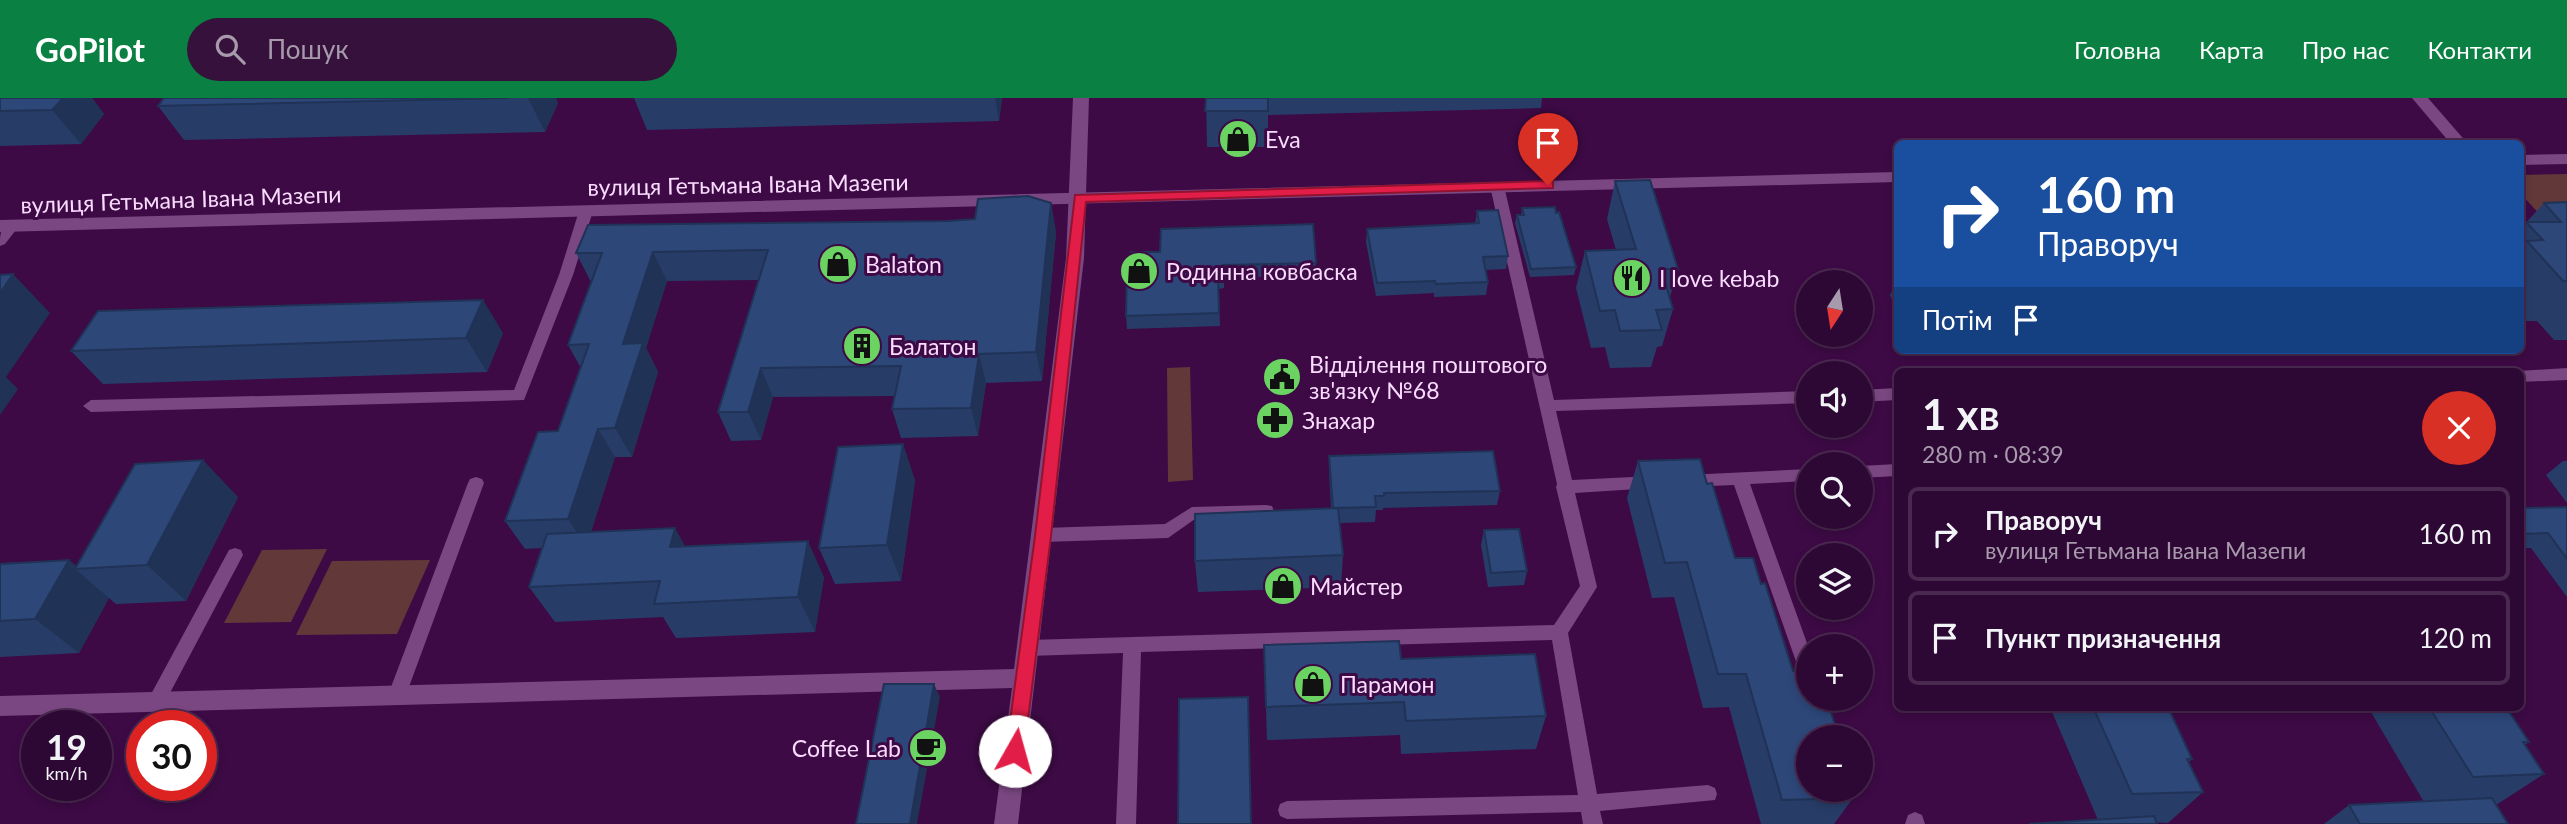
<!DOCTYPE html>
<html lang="uk">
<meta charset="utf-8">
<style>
body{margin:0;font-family:Lato,sans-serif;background:#36113c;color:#f1f3f6;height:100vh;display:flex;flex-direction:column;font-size:26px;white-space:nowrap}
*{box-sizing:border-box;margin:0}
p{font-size:23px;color:#a79aac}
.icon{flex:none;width:38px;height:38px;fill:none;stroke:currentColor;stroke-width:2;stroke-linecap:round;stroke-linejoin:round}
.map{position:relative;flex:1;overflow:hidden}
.side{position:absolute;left:1894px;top:270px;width:630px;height:343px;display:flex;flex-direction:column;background:#2e0834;border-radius:10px;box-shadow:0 4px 10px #0003,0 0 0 2px #49294f}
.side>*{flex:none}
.top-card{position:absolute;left:1894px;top:42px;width:630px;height:214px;border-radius:10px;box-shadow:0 4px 10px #0003,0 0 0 2px #49294f;background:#1a4fa0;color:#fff;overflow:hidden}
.needle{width:46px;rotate:192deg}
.fabs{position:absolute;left:1796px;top:172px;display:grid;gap:14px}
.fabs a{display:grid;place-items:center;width:77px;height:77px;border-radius:50%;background:#2e0834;box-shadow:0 4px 10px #0003,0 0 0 2px #49294f;font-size:35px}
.speed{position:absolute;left:21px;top:612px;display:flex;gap:14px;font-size:35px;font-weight:700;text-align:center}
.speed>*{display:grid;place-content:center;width:91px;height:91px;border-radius:50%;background:#2e0834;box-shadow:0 4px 10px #0003,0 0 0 2px #49294f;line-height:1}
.speed small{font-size:18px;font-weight:400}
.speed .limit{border:10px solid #d22;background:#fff;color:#111}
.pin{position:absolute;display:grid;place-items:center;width:60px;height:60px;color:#fff;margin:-72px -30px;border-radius:50% 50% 50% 0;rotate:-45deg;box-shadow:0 0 7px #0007}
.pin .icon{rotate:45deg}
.me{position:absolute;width:77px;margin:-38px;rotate:7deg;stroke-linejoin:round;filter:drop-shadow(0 0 5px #0008)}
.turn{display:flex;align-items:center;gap:24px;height:147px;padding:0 28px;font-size:32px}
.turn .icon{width:91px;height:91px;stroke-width:2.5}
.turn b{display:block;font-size:49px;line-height:60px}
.then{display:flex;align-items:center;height:66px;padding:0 28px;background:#0003;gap:14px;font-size:26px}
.round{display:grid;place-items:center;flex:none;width:74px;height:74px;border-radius:37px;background:#36113c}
.summary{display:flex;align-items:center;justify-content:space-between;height:119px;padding:0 28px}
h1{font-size:42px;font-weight:700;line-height:52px}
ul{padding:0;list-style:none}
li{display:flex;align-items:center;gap:21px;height:94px;margin:0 14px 10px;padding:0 14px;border:4px solid #49294f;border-radius:10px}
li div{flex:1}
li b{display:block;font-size:26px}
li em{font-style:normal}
header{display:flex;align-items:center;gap:42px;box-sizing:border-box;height:98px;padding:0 35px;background:#0b8043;color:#fff}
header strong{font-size:33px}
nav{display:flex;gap:38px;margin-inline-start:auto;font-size:24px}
.search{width:490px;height:63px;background:#36113c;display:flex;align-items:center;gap:18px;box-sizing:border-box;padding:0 24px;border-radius:38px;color:#a79aac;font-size:26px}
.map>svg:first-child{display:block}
</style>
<header>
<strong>GoPilot</strong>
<div class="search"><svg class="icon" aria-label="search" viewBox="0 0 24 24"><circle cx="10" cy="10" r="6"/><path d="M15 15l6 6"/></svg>Пошук</div>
<nav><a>Головна</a><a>Карта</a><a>Про нас</a><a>Контакти</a></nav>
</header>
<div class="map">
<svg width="2567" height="726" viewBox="0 0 2567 726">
<rect width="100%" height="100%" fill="#3d0a45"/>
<path fill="#623938" d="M 2567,76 L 2567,146 L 2520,95 L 2520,77 Z
M 1190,269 L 1193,382 L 1168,384 L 1167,270 Z
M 327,451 L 291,524 L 224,525 L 262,452 Z
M 430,462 L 397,536 L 296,537 L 332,463 Z"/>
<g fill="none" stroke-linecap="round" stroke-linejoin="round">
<path fill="#7a4782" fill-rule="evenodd" d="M 1497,84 L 1504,88 L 1554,302 L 1808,293 L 1808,305 L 1556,313 L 1572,382 L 1653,378 L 1659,380 L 1661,384 L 1659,388 L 1653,390 L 1575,395 L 1597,489 L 1568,535 L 1597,696 L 1708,687 L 1715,690 L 1717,696 L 1715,702 L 1600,713 L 1603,726 L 1583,726 L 1581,714 L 1287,721 L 1280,718 L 1278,712 L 1280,706 L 1287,703 L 1578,697 L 1552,542 L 1141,554 L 1136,726 L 1116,726 L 1123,555 L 1028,558 L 1022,555 L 1019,550 L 1022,545 L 1028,542 L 1554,527 L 1580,488 L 1556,389 L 1557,386 L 1490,88 Z
M 586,109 L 593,113 L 573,177 L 524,302 L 91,314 L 83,308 L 91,302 L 514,292 L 559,177 L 579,113 Z
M 12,123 L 19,128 L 5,146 L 0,148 C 0,137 0,127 12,123 Z
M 2567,270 L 2567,282 L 2520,284 L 2518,273 Z
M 1897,290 L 1897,302 L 1860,304 L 1860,292 Z
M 1897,366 L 1897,378 L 1860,380 L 1860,368 Z
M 1808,371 L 1808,383 L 1750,386 L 1808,548 L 1808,580 L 1802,577 L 1799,572 L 1734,387 L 1686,389 L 1680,387 L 1678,383 L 1680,379 L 1686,377 Z
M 476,379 L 482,381 L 484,385 L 406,597 L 403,603 L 397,605 L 391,603 L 388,597 L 468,385 L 470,381 Z
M 1266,407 L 1272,408 L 1274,413 L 1272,418 L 1195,421 L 1168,440 L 1043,444 L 1037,442 L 1035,437 L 1037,432 L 1043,430 L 1165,426 L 1192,409 Z
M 235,450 L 241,452 L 243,457 L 162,610 L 156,612 L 150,610 L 147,604 L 150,598 L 229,452 Z
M 1915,714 L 1922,717 L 1925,726 L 1905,726 L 1908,717 Z"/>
<path fill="#7a4782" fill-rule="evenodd" d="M 1073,0 L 1089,0 L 1084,160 L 1018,726 L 994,726 L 1012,590 L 0,618 L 0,598 L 1014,571 L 1066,160 Z
M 2412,0 L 2428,0 L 2468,46 L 2451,46 Z"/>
<path fill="#7a4782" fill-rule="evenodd" d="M 2567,56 L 2567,66 L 2520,67 L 2520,57 Z
M 1897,74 L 1897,84 L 0,134 L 0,122 Z"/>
</g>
<path fill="#273d68" d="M 0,0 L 92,0 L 104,16 L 81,46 L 0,48 Z
M 164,0 L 556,0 L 558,5 L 545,34 L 184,42 L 158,8 Z
M 634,0 L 1002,0 L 999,23 L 647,32 Z
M 1206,0 L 1542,0 L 1541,10 L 1268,17 L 1268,49 L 1207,49 Z
M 1615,83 L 1678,171 L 1670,199 L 1673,211 L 1662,248 L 1657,249 L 1651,269 L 1610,270 L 1605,249 L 1591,250 L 1576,190 L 1585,153 L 1616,152 L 1607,121 Z
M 2567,104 L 2567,242 L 2554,242 L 2537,223 L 2524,223 L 2520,218 L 2520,131 L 2544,105 Z
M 1051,105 L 1056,135 L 1042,283 L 986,285 L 978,338 L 901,340 L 892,311 L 894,298 L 773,299 L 761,342 L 731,343 L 718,314 L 759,182 L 667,183 L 646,250 L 658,274 L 632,359 L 615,359 L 591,434 L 685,449 L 824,479 L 815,534 L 676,540 L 663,519 L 555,524 L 529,489 L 542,450 L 525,451 L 505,423 L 558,333 L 581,270 L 568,247 L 591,184 L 576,155 L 975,121 Z
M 1522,110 L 1576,169 L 1574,177 L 1530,179 L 1515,125 L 1517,117 L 1521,117 Z
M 1477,113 L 1508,158 L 1506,171 L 1485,172 L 1488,184 L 1486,197 L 1434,199 L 1434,195 L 1376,198 L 1366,144 L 1367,131 L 1475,126 Z
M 1127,160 L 1316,165 L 1315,177 L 1224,180 L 1224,190 L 1219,191 L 1220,228 L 1127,231 L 1126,218 Z
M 1897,182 L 1897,213 L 1890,197 Z
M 503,235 L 487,274 L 103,286 L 71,253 Z
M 1928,252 L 1973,252 L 1971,256 L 1931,258 Z
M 903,346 L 915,383 L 901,483 L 835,486 L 819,450 Z
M 1329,358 L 1500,393 L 1497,407 L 1383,410 L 1383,412 L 1376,412 L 1375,424 L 1340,425 L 1343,457 L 1341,489 L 1198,494 L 1195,463 L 1331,411 L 1329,373 Z
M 1638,363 L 1707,386 L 1735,460 L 1808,639 L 1853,700 L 1834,726 L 1761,726 L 1729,609 L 1703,610 L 1674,499 L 1652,500 L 1627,400 Z
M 2563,363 L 2567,363 L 2567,405 L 2546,377 Z
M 238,399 L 186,503 L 116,506 L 109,500 L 79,555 L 0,559 L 0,465 L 69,462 L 76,468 Z
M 2520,403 L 2525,410 L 2567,409 L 2567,499 L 2531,450 L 2520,450 Z
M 1484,432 L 1527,473 L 1524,487 L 1488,489 L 1481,447 Z
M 1264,547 L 1401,561 L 1546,618 L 1536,651 L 1401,656 L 1400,637 L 1267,642 Z
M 2050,609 L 2168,609 L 2192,661 L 2189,664 L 2203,694 L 2168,725 L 2098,722 Z
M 2368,609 L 2506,609 L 2529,644 L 2525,647 L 2544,676 L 2496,707 L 2508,726 L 2324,726 L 2349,707 L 2424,704 Z"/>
<path fill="#203255" d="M 63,0 L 92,0 L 104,16 L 81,46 L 52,12 Z
M 528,0 L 556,0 L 558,5 L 545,34 Z
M 995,0 L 1002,0 L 999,23 Z
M 1051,105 L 1056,135 L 1042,283 L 1036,254 Z
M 653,154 L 667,183 L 646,250 L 658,274 L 632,359 L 615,330 L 623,246 Z
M 13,176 L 50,215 L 6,279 L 18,291 L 0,317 L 0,195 Z
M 483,202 L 503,235 L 487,274 L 466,240 Z
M 979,256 L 986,285 L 978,338 L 971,310 Z
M 761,270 L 773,299 L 761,342 L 748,314 Z
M 598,331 L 615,359 L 586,449 L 568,421 Z
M 903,346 L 915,383 L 901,483 L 887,447 Z
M 203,362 L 238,399 L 186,503 L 147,467 Z
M 675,430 L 695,466 L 670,449 Z
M 808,443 L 824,479 L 815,534 L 798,499 Z
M 69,462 L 80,471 L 75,471 L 109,500 L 79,555 L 35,521 Z
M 934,586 L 940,599 L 917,726 L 910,726 Z"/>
<path fill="#2d4779" stroke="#203255" stroke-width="2" d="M 0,0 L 63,0 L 52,12 L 0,13 Z
M 164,0 L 509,0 L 158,8 Z
M 1206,0 L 1268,0 L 1268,13 L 1205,13 Z
M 1650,82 L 1678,171 L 1661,171 L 1673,211 L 1656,212 L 1662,232 L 1620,233 L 1615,212 L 1600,213 L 1585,153 L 1636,151 L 1615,83 Z
M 1028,98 L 1051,105 L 1036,254 L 979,256 L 971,310 L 892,311 L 901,268 L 761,270 L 748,314 L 718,314 L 768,152 L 653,154 L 623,246 L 643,245 L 615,330 L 598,331 L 568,421 L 505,423 L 538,334 L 558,333 L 589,246 L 568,247 L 602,155 L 576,155 L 588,127 L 948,123 L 975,121 L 978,101 Z
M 2567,104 L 2567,183 L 2563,183 L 2527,143 L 2543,142 L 2526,124 L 2561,124 L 2544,105 Z
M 1555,109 L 1556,115 L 1559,114 L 1576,169 L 1531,171 L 1517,117 L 1524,117 L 1522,110 Z
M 1498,112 L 1508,158 L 1483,159 L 1488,184 L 1436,186 L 1435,183 L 1377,185 L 1367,131 L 1479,125 L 1477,113 Z
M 1313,126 L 1316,165 L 1223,167 L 1223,178 L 1218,178 L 1219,215 L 1126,218 L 1127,160 L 1131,160 L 1131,154 L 1160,154 L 1161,131 Z
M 13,176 L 0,195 L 0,177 Z
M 483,202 L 466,240 L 71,253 L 98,213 Z
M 903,346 L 887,447 L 819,450 L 838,349 Z
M 1493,353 L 1500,393 L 1384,395 L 1384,398 L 1375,398 L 1376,409 L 1333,410 L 1329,358 Z
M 1700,361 L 1707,386 L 1712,385 L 1735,460 L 1753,460 L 1761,486 L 1765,485 L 1793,573 L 1808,573 L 1808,600 L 1822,600 L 1823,605 L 1828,605 L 1839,639 L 1808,639 L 1808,691 L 1850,691 L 1853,700 L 1782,702 L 1746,576 L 1718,576 L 1687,464 L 1665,465 L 1638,363 Z
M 203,362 L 147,467 L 75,471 L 135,366 Z
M 2520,403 L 2525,410 L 2567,409 L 2567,461 L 2548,435 L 2520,436 Z
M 1338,410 L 1343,457 L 1195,463 L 1195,416 Z
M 675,430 L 670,449 L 808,443 L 798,499 L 654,506 L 660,483 L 529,489 L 547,436 Z
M 1519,431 L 1527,473 L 1491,475 L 1484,432 Z
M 69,462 L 35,521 L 0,523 L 0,466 Z
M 1399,543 L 1401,561 L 1535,556 L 1546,618 L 1406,623 L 1404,604 L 1266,609 L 1264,547 Z
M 884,586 L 934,586 L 910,726 L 856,726 Z
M 1248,599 L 1251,726 L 1178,726 L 1179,601 Z
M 2093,609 L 2168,609 L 2192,661 L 2187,661 L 2203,694 L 2132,696 Z
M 2429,609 L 2506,609 L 2529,644 L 2523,644 L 2544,676 L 2473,679 Z
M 2492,700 L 2508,726 L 2360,726 L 2349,707 Z
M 2154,718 L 2157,726 L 2029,726 Z"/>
<path fill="#e11d48" stroke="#92132f" stroke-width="2" d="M 1548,83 L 1553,84 L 1553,90 L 1086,104 L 1051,438 L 1024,653 L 1022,659 L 1015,661 L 1008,659 L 1006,653 L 1035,438 L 1075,97 Z"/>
<defs>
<symbol id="shop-disc" viewBox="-11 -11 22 22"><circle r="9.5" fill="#6bd362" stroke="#3d0a45"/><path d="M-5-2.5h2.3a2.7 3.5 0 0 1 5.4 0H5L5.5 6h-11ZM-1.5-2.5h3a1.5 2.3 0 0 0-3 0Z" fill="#111"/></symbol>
<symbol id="restaurant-disc" viewBox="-11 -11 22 22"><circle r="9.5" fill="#6bd362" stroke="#3d0a45"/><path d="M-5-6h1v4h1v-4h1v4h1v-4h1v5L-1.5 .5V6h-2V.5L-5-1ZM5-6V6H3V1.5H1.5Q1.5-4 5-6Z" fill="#111"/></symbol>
<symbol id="building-disc" viewBox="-11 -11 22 22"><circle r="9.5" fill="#6bd362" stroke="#3d0a45"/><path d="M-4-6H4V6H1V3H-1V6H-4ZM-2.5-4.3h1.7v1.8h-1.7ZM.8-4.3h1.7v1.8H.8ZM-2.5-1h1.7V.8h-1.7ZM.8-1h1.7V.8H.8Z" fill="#111"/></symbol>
<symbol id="civic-disc" viewBox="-11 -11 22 22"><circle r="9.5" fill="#6bd362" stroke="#3d0a45"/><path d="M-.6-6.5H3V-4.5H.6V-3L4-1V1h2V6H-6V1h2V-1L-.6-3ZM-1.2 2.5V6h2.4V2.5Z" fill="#111"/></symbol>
<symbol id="pharmacy-disc" viewBox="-11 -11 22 22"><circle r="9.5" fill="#6bd362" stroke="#3d0a45"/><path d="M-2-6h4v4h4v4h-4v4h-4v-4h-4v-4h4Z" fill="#111"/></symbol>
<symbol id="cafe-disc" viewBox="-11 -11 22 22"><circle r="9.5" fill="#6bd362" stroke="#3d0a45"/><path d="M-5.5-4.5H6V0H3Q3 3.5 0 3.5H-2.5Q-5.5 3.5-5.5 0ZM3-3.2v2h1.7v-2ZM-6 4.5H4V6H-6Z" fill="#111"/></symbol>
</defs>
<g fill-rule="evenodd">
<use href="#shop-disc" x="1216" y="19" width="44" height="44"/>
<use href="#shop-disc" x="816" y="144" width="44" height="44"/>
<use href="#shop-disc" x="1117" y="151" width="44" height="44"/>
<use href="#restaurant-disc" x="1610" y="158" width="44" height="44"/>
<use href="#building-disc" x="840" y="226" width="44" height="44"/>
<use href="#civic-disc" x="1260" y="257" width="44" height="44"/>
<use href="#pharmacy-disc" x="1253" y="300" width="44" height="44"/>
<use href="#shop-disc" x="1261" y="466" width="44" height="44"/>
<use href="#shop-disc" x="1291" y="564" width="44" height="44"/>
<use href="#cafe-disc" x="906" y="628" width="44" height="44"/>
</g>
<g text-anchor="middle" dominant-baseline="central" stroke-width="6" stroke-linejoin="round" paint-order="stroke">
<g font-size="23" fill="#f9dcfd" stroke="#3d0a45" text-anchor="start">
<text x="1265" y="41">Eva</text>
<text x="865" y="166">Balaton</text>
<text x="1166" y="173">Родинна ковбаска</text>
<text x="1659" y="180">I love kebab</text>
<text x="889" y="248">Балатон</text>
<text x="1309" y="266">Відділення поштового<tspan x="1309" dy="26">зв'язку №68</tspan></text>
<text x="1302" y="322">Знахар</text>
<text x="1310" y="488">Майстер</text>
<text x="1340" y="586">Парамон</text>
<text x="901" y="650" text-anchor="end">Coffee Lab</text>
</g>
<g font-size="23" fill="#f9dcfd" stroke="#3d0a45">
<text transform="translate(748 86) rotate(-1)">вулиця Гетьмана Івана Мазепи</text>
<text transform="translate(181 101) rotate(-2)">вулиця Гетьмана Івана Мазепи</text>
</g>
</g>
</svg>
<div class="fabs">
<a><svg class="needle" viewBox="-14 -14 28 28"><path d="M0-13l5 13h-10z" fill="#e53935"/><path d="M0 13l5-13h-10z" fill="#a79aac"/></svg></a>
<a><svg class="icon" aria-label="sound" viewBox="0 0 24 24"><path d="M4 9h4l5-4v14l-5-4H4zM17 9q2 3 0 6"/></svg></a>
<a><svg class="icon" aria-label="search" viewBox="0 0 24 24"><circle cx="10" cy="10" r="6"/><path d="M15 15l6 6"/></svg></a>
<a><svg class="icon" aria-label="layers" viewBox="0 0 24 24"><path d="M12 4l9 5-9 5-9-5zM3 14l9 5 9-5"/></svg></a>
<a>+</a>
<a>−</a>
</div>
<div class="speed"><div>19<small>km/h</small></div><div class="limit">30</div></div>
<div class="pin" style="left:1548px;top:87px;background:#d93025"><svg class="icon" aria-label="arrive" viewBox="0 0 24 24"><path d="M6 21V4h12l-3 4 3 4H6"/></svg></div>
<svg class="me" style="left:1015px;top:653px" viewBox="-20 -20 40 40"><circle r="19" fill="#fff"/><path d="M0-13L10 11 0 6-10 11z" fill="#e11d48"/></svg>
<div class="top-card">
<div class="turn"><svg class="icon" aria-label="right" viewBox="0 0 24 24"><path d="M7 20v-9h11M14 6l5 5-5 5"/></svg><div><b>160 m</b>Праворуч</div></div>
<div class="then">Потім<svg class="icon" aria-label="arrive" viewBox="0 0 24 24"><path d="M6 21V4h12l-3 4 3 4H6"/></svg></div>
</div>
<section class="side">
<div class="summary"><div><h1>1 хв</h1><p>280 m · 08:39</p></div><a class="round" style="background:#d93025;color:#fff"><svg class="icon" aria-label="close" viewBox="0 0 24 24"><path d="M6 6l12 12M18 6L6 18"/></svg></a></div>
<ul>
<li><svg class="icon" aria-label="right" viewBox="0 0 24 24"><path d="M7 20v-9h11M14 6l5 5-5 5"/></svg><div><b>Праворуч</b><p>вулиця Гетьмана Івана Мазепи</p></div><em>160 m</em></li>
<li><svg class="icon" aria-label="arrive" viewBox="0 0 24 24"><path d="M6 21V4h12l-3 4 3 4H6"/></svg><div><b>Пункт призначення</b></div><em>120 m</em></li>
</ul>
</section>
</div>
